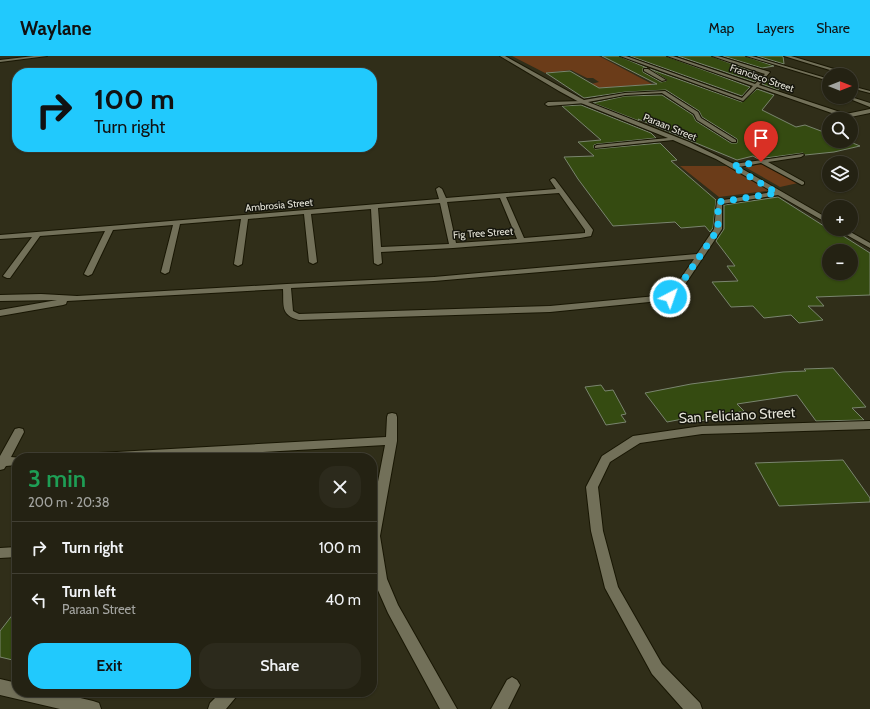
<!DOCTYPE html>
<meta charset="utf-8">
<style>
body{margin:0;font-family:Cabin,sans-serif;background:#2c2a1c;color:#f1f3f6;height:100vh;display:flex;flex-direction:column;font-size:15px;white-space:nowrap}
*{box-sizing:border-box;margin:0}
p{font-size:13px;color:#a3a4a0}
.icon{flex:none;width:22px;height:22px;fill:none;stroke:currentColor;stroke-width:2;stroke-linecap:round;stroke-linejoin:round}
.map{position:relative;flex:1;overflow:hidden}
.sheet{position:absolute;left:12px;top:397px;width:365px;height:244px;display:flex;flex-direction:column;background:#242213;border-radius:16px;box-shadow:0 1px 3px #0004,0 0 0 1px #413f33}
.sheet>*{flex:none}
.hud{position:absolute;left:12px;top:12px;width:365px;height:84px;border-radius:16px;box-shadow:0 1px 3px #0004,0 0 0 1px #413f33;background:#21c9fd;color:#111;overflow:hidden}
.needle{width:26px;rotate:90deg}
.controls{position:absolute;left:822px;top:12px;display:grid;gap:8px}
.controls a{display:grid;place-items:center;width:36px;height:36px;border-radius:50%;background:#242213;box-shadow:0 1px 3px #0004,0 0 0 1px #413f33;font-size:20px}
.pin{position:absolute;display:grid;place-items:center;width:34px;height:34px;color:#fff;margin:-41px -17px;border-radius:50% 50% 50% 0;rotate:-45deg;box-shadow:0 0 4px #0007}
.pin .icon{rotate:45deg}
.me{position:absolute;width:44px;margin:-22px;rotate:41deg;stroke-linejoin:round;filter:drop-shadow(0 0 3px #0008)}
.turn{display:flex;align-items:center;gap:14px;height:84px;padding:0 16px;font-size:18px}
.turn .icon{width:52px;height:52px;stroke-width:2.5}
.turn b{display:block;font-size:28px;line-height:34px}
.round{display:grid;place-items:center;flex:none;width:42px;height:42px;border-radius:16px;background:#2c2a1c}
.overview{display:flex;align-items:center;justify-content:space-between;height:68px;padding:0 16px}
h1{font-size:24px;font-weight:600;line-height:30px;color:#1e9e55}
.action{display:flex;gap:8px;margin-top:auto;padding:8px 16px}
.action a{flex:1;height:46px;border-radius:16px;background:#21c9fd;color:#111;font-size:16px;font-weight:600;line-height:46px;text-align:center}
.action a+a{background:#2c2a1c;color:#f1f3f6}
ul{padding:0;list-style:none}
li{display:flex;align-items:center;gap:12px;height:52px;padding:0 16px;border-top:1px solid #413f33}
li div{flex:1}
li b{display:block;font-size:15px}
li em{font-style:normal}
header{display:flex;align-items:center;gap:24px;box-sizing:border-box;height:56px;padding:0 20px;background:#21c9fd;color:#111}
header strong{font-size:19px}
nav{display:flex;gap:22px;margin-inline-start:auto;font-size:14px}
.map>svg:first-child{display:block}
</style>
<header>
<strong>Waylane</strong>
<nav><a>Map</a><a>Layers</a><a>Share</a></nav>
</header>
<div class="map">
<svg width="870" height="653" viewBox="0 0 870 653">
<rect width="100%" height="100%" fill="#302e19"/>
<path fill="#6b3c19" d="M 512,0 L 599,0 L 652,28 L 598,32 L 591,28 L 599,26 L 593,22 L 587,22 L 571,14 L 545,17 Z
M 763,108 L 798,127 L 780,131 L 745,111 Z
M 680,110 L 732,110 L 773,134 L 719,141 Z"/>
<path fill="#354b11" stroke="#7a856f" fill-rule="evenodd" d="M 602,0 L 619,0 L 647,12 L 643,12 L 643,16 L 661,26 L 666,25 L 667,24 L 650,13 L 742,46 L 757,33 L 774,39 L 762,54 L 796,71 L 805,69 L 829,78 L 829,85 L 848,85 L 860,90 L 834,96 L 805,99 L 803,97 L 758,103 L 753,100 L 737,104 L 638,63 L 639,65 L 593,47 L 625,40 L 662,39 L 693,59 L 696,65 L 731,87 L 737,87 L 737,83 L 702,61 L 699,55 L 666,34 L 625,36 L 584,42 L 546,17 L 570,15 L 599,32 L 657,28 Z
M 630,0 L 666,0 L 750,31 L 742,40 Z
M 678,0 L 711,0 L 756,17 L 750,18 L 760,21 L 755,26 Z
M 723,0 L 745,0 L 774,10 L 762,12 Z
M 757,0 L 783,0 L 784,8 Z
M 766,23 L 782,28 L 778,34 L 762,28 Z
M 581,49 L 651,77 L 656,82 L 597,88 L 594,89 L 594,92 L 595,93 L 660,87 L 677,104 L 671,105 L 716,144 L 713,172 L 710,176 L 705,170 L 681,172 L 675,166 L 613,170 L 578,123 L 564,101 L 594,100 L 578,86 L 601,84 L 562,50 Z
M 778,141 L 835,177 L 837,176 L 870,197 L 870,239 L 816,241 L 824,250 L 808,250 L 823,264 L 799,267 L 791,259 L 764,262 L 753,250 L 731,251 L 712,226 L 738,225 L 727,210 L 735,210 L 716,185 L 724,173 L 724,149 ZM 829,195 L 851,195 L 851,217 L 829,217 Z
M 833,312 L 866,351 L 852,352 L 864,364 L 816,365 L 797,339 L 737,348 L 744,355 L 696,366 L 693,361 L 667,366 L 645,337 L 691,328 L 783,316 L 806,315 L 804,313 Z
M 601,329 L 605,335 L 613,334 L 626,358 L 621,359 L 626,366 L 606,369 L 585,331 Z
M 843,404 L 870,442 L 870,446 L 779,450 L 755,407 Z
M 17,553 L 17,605 L 0,601 L 0,575 Z"/>
<g fill="none" stroke-linecap="round" stroke-linejoin="round">
<defs>
<path id="service" d="M 583,45 L 585,46 L 585,47 L 548,50 L 545,48 L 548,46 Z"/>
<path id="minor" d="M 34,0 L 47,0 L 0,6 L 0,4 Z
M 500,0 L 505,0 L 584,44 L 625,37 L 665,35 L 698,56 L 701,62 L 736,84 L 736,86 L 732,86 L 697,64 L 694,58 L 662,37 L 625,39 L 588,46 L 689,86 L 734,108 L 803,98 L 804,99 L 801,101 L 768,106 L 804,126 L 804,128 L 802,129 L 761,107 L 739,111 L 829,163 L 829,168 L 778,139 L 722,148 L 722,173 L 680,236 L 669,244 L 550,256 L 299,264 C 280,259 284,249 283,233 L 67,245 L 66,248 L 63,249 L 0,260 L 0,254 L 57,244 L 0,245 L 0,239 L 41,238 L 77,240 L 287,228 L 434,221 L 697,198 L 714,173 L 717,145 L 773,136 L 716,103 L 673,84 L 595,92 L 595,90 L 597,89 L 668,82 L 581,47 L 559,35 ZM 694,203 L 674,232 L 667,239 L 550,250 L 299,258 L 293,255 L 291,232 L 434,225 Z
M 620,0 L 626,0 L 742,42 L 753,30 L 667,0 L 673,0 L 755,28 L 765,18 L 712,0 L 718,0 L 770,16 L 759,29 L 846,58 L 870,53 L 870,57 L 846,62 L 757,31 L 743,45 Z
M 784,0 L 791,0 L 834,13 L 830,14 Z
M 644,13 L 648,13 L 666,24 L 662,25 L 644,15 Z
M 845,41 L 851,41 L 870,47 L 870,51 Z
M 553,122 L 555,123 L 593,174 L 591,180 L 580,182 L 453,192 L 381,196 L 382,207 L 378,209 L 374,207 L 371,153 L 311,158 L 317,206 L 313,208 L 309,206 L 304,158 L 248,163 L 242,208 L 238,210 L 234,208 L 241,163 L 180,168 L 169,216 L 165,218 L 161,216 L 173,169 L 113,174 L 92,218 L 88,220 L 84,218 L 105,175 L 40,180 L 10,222 L 7,222 L 3,220 L 32,181 L 0,183 L 0,179 L 439,143 L 436,133 L 439,131 L 442,133 L 446,142 L 556,133 L 550,124 ZM 559,137 L 585,174 L 585,177 L 524,182 L 506,141 ZM 500,142 L 517,183 L 456,187 L 447,146 ZM 440,147 L 449,188 L 381,191 L 378,152 Z
M 836,173 L 845,173 L 870,187 L 870,192 Z
M 392,357 L 396,358 L 397,361 L 397,385 L 380,480 L 387,523 L 398,549 L 457,653 L 440,653 L 388,557 L 373,523 L 372,457 L 385,389 L 156,402 L 75,402 L 77,399 L 81,398 L 386,381 L 387,361 L 388,358 Z
M 870,365 L 870,373 L 702,378 L 640,387 L 610,406 L 598,431 L 603,475 L 618,531 L 662,608 L 700,647 L 702,653 L 683,653 L 652,618 L 605,532 L 591,475 L 586,431 L 602,400 L 633,380 L 702,370 Z
M 19,372 L 23,373 L 24,376 L 11,401 L 21,402 L 17,402 L 17,409 L 6,410 L 4,413 L 0,414 L 0,400 L 15,373 Z
M 17,491 L 17,501 L 0,502 L 0,492 Z
M 512,621 L 517,624 L 520,629 L 508,653 L 491,653 L 507,624 Z
M 0,623 L 17,627 L 17,636 L 55,636 L 93,645 L 99,647 L 101,653 L 60,653 L 0,639 Z
M 221,636 L 239,636 L 236,641 L 226,653 L 208,653 L 210,647 Z"/>
<path id="tertiary" d="M 746,0 L 752,0 L 829,23 L 829,25 Z
M 851,30 L 870,35 L 870,37 L 851,32 Z"/>
</defs>
<use href="#service" stroke="#181603" stroke-width="2"/>
<use href="#minor" stroke="#181603" stroke-width="2"/>
<use href="#tertiary" stroke="#181603" stroke-width="2"/>
<use href="#service" fill="#727059" fill-rule="evenodd"/>
<use href="#minor" fill="#727059" fill-rule="evenodd"/>
<use href="#tertiary" fill="#727059" fill-rule="evenodd"/>
</g>
<g fill="none" stroke-linecap="round" stroke-linejoin="round">
<path stroke="#21c9fd" stroke-width="7" stroke-dasharray="0 12.6" d="M 670,241 L 677,234 L 718,173 L 718,146 L 777,137 L 732,110 L 761,106"/>
</g>
<g text-anchor="middle" dominant-baseline="central" stroke-width="3" stroke-linejoin="round" paint-order="stroke">
<g font-size="10" fill="#e5e4d8" stroke="#16160d">
<text transform="translate(762 22) rotate(19)">Francisco Street</text>
<text transform="translate(670 71) rotate(22)">Paraan Street</text>
<text transform="translate(279 149) rotate(-5)">Ambrosia Street</text>
<text transform="translate(483 177) rotate(-4)">Fig Tree Street</text>
</g>
<g font-size="14" fill="#e5e4d8" stroke="#16160d">
<text transform="translate(737 359) rotate(-3)">San Feliciano Street</text>
</g>
</g>
</svg>
<div class="controls">
<a><svg class="needle" viewBox="-14 -14 28 28"><path d="M0-13l5 13h-10z" fill="#e53935"/><path d="M0 13l5-13h-10z" fill="#a3a4a0"/></svg></a>
<a><svg class="icon" aria-label="search" viewBox="0 0 24 24"><circle cx="10" cy="10" r="6"/><path d="M15 15l6 6"/></svg></a>
<a><svg class="icon" aria-label="layers" viewBox="0 0 24 24"><path d="M12 4l9 5-9 5-9-5zM3 14l9 5 9-5"/></svg></a>
<a>+</a>
<a>−</a>
</div>
<div class="pin" style="left:761px;top:106px;background:#d93025"><svg class="icon" aria-label="arrive" viewBox="0 0 24 24"><path d="M6 21V4h12l-3 4 3 4H6"/></svg></div>
<svg class="me" style="left:670px;top:241px" viewBox="-20 -20 40 40"><circle r="17" fill="#21c9fd" stroke="#fff" stroke-width="3"/><path d="M0-11L8 9 0 5-8 9z" fill="#fff"/></svg>
<div class="hud">
<div class="turn"><svg class="icon" aria-label="right" viewBox="0 0 24 24"><path d="M7 20v-9h11M14 6l5 5-5 5"/></svg><div><b>100 m</b>Turn right</div></div>
</div>
<section class="sheet">
<div class="overview"><div><h1>3 min</h1><p>200 m · 20:38</p></div><a class="round"><svg class="icon" aria-label="close" viewBox="0 0 24 24"><path d="M6 6l12 12M18 6L6 18"/></svg></a></div>
<ul>
<li><svg class="icon" aria-label="right" viewBox="0 0 24 24"><path d="M7 20v-9h11M14 6l5 5-5 5"/></svg><div><b>Turn right</b></div><em>100 m</em></li>
<li><svg class="icon" aria-label="left" viewBox="0 0 24 24"><path d="M17 20v-9H6M10 6l-5 5 5 5"/></svg><div><b>Turn left</b><p>Paraan Street</p></div><em>40 m</em></li>
</ul>
<div class="action"><a>Exit</a><a>Share</a></div>
</section>
</div>
